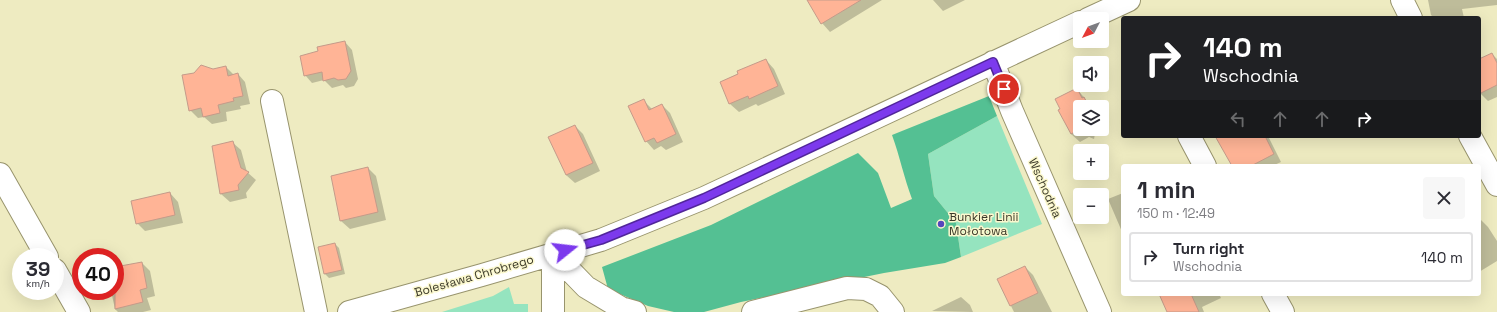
<!DOCTYPE html>
<meta charset="utf-8">
<style>
body{margin:0;font-family:"Space Grotesk",sans-serif;background:#f7f7f7;color:#2b2b33;height:100vh;display:flex;flex-direction:column;font-size:15px;white-space:nowrap}
*{box-sizing:border-box;margin:0}
p{font-size:13px;color:#7c7c81}
.icon{flex:none;width:22px;height:22px;fill:none;stroke:currentColor;stroke-width:2;stroke-linecap:round;stroke-linejoin:round}
.map{position:relative;flex:1;overflow:hidden}
.details{position:absolute;left:1121px;top:164px;width:360px;height:132px;display:flex;flex-direction:column;background:#fff;border-radius:4px;box-shadow:0 4px 16px #0002}
.details>*{flex:none}
.guide{position:absolute;left:1121px;top:16px;width:360px;height:122px;border-radius:4px;box-shadow:0 4px 16px #0002;background:#202124;color:#fff;overflow:hidden}
.needle{width:26px;rotate:229deg}
.fabs{position:absolute;left:1073px;top:12px;display:grid;gap:8px}
.fabs a{display:grid;place-items:center;width:36px;height:36px;border-radius:4px;background:#fff;box-shadow:0 4px 16px #0002;font-size:20px}
.speed{position:absolute;left:12px;top:248px;display:flex;gap:8px;font-size:20px;font-weight:700;text-align:center}
.speed>*{display:grid;place-content:center;width:52px;height:52px;border-radius:50%;background:#fff;box-shadow:0 4px 16px #0002;line-height:1}
.speed small{font-size:10px;font-weight:400}
.speed .limit{border:6px solid #d22;background:#fff;color:#111}
.pin{position:absolute;display:grid;place-items:center;width:34px;height:34px;color:#fff;margin:-17px;border:2px solid #fff;border-radius:50%;box-shadow:0 1px 4px #0007}
.me{position:absolute;width:44px;margin:-22px;rotate:74deg;stroke-linejoin:round;filter:drop-shadow(0 0 3px #0008)}
.turn{display:flex;align-items:center;gap:14px;height:84px;padding:0 16px;font-size:18px}
.turn .icon{width:52px;height:52px;stroke-width:2.5}
.turn b{display:block;font-size:28px;line-height:34px}
.lanes{display:flex;align-items:center;height:38px;padding:0 16px;background:#0003;justify-content:center;gap:20px;direction:ltr}
.lanes .off{opacity:.35}
.round{display:grid;place-items:center;flex:none;width:42px;height:42px;border-radius:4px;background:#f7f7f7}
.headline{display:flex;align-items:center;justify-content:space-between;height:68px;padding:0 16px}
h1{font-size:24px;font-weight:600;line-height:30px}
ul{padding:0;list-style:none}
li{display:flex;align-items:center;gap:12px;height:50px;margin:0 8px 6px;padding:0 8px;border:2px solid #e1e1e2;border-radius:4px}
li div{flex:1}
li b{display:block;font-size:15px}
li em{font-style:normal}
.map>svg:first-child{display:block}
</style>
<div class="map">
<svg width="1497" height="312" viewBox="0 0 1497 312">
<rect width="100%" height="100%" fill="#eeebc1"/>
<path fill="#95e4bf" d="M 997,116 L 1042,224 L 961,257 L 956,223 L 934,196 L 928,154 Z
M 509,287 L 514,304 L 528,304 L 528,312 L 442,312 L 493,296 Z"/>
<path fill="#54c093" d="M 989,96 L 997,116 L 928,154 L 934,196 L 956,223 L 961,257 L 945,263 L 884,273 L 741,302 L 704,312 L 674,312 L 648,306 L 608,289 L 602,267 L 711,225 L 858,153 L 878,173 L 891,208 L 912,199 C 904,178 900,157 892,135 Z"/>
<path fill="#0003" d="M 812,0 L 882,0 L 830,32 L 822,23 L 809,2 Z
M 933,0 L 965,0 L 943,11 Z
M 1428,0 L 1497,0 L 1497,5 L 1462,9 L 1464,18 L 1434,18 L 1431,15 Z
M 345,42 L 352,50 L 358,79 L 354,86 L 346,88 L 343,85 L 332,88 L 324,80 L 312,83 L 305,75 L 319,52 Z
M 1492,54 L 1497,59 L 1497,97 L 1488,101 L 1479,92 L 1479,60 Z
M 766,60 L 774,69 L 785,94 L 758,106 L 756,104 L 739,112 L 730,104 L 721,82 Z
M 226,67 L 234,75 L 238,74 L 245,82 L 250,104 L 240,106 L 241,109 L 226,112 L 227,121 L 212,124 L 204,117 L 198,118 L 190,110 L 213,70 Z
M 1077,89 L 1092,107 L 1080,107 L 1080,129 L 1102,129 L 1102,127 L 1104,130 L 1095,134 L 1094,139 L 1089,137 L 1080,142 L 1071,134 Z
M 643,100 L 652,109 L 662,105 L 670,113 L 683,142 L 666,150 L 661,146 L 654,150 L 646,141 Z
M 575,126 L 583,134 L 600,171 L 575,183 L 566,175 Z
M 1234,136 L 1268,136 L 1281,162 L 1272,166 L 1233,166 Z
M 232,142 L 241,150 L 247,172 L 256,180 L 246,193 L 247,198 L 230,202 L 221,194 L 213,146 Z
M 368,168 L 376,176 L 386,220 L 350,229 L 341,221 L 332,176 Z
M 170,193 L 178,202 L 183,223 L 145,231 L 137,223 Z
M 1123,193 L 1123,234 L 1108,199 Z
M 1479,219 L 1480,219 L 1488,227 L 1497,241 L 1497,261 L 1479,272 Z
M 335,244 L 339,248 L 345,274 L 329,278 L 325,274 Z
M 142,263 L 150,271 L 155,296 L 147,298 L 151,310 L 143,312 L 118,312 L 115,309 L 111,291 L 115,291 L 115,268 Z
M 1025,267 L 1033,275 L 1052,312 L 1014,312 L 998,280 Z
M 1160,294 L 1219,294 L 1221,298 L 1202,307 L 1204,312 L 1168,312 Z
M 961,297 L 970,305 L 973,312 L 932,311 Z"/>
<path fill="#ffb496" stroke="#c49b8a" d="M 807,0 L 861,0 L 821,24 Z
M 345,41 L 351,71 L 346,79 L 338,80 L 334,78 L 323,81 L 322,72 L 304,76 L 300,56 L 318,51 L 317,47 Z
M 1492,53 L 1497,63 L 1497,85 L 1479,94 L 1479,59 Z
M 766,59 L 778,86 L 749,99 L 748,96 L 729,104 L 720,82 L 738,74 L 737,71 Z
M 201,65 L 213,69 L 226,66 L 228,76 L 238,73 L 243,96 L 233,98 L 234,101 L 218,105 L 220,113 L 203,117 L 201,108 L 189,111 L 182,75 L 194,73 Z
M 1077,88 L 1082,98 L 1084,97 L 1089,107 L 1080,107 L 1080,129 L 1086,129 L 1083,130 L 1080,129 L 1071,134 L 1058,110 L 1060,109 L 1055,99 Z
M 644,99 L 649,110 L 662,104 L 676,134 L 657,143 L 654,138 L 645,142 L 628,106 Z
M 575,125 L 593,163 L 566,175 L 548,137 Z
M 1215,136 L 1265,136 L 1274,154 L 1251,166 L 1232,166 Z
M 233,141 L 241,168 L 249,172 L 238,185 L 239,190 L 220,194 L 212,146 Z
M 368,167 L 378,212 L 340,221 L 331,176 Z
M 170,192 L 175,215 L 136,224 L 131,201 Z
M 335,243 L 342,270 L 324,274 L 318,247 Z
M 142,262 L 147,288 L 140,290 L 143,302 L 115,309 L 115,267 Z
M 1025,266 L 1038,293 L 1010,306 L 997,279 Z
M 1159,294 L 1191,294 L 1199,312 L 1167,312 Z"/>
<g fill="none" stroke-linecap="round" stroke-linejoin="round">
<defs>
<path id="minor" d="M 1402,0 L 1411,18
M 1088,19 L 1129,0
M 993,62 L 1012,111 L 1100,312
M 272,101 L 316,312
M 1189,136 L 1205,166
M 1470,136 L 1497,185
M 0,174 L 47,257
M 553,253 L 586,287 L 621,308 L 635,312
M 55,270 L 79,312
M 1273,294 L 1283,312
M 349,312 L 482,275 L 601,240 L 704,198 L 1080,22
M 553,312 L 553,253
M 753,312 L 847,288 L 866,289 L 880,296 L 893,312"/>
</defs>
<use href="#minor" stroke="#98946d" stroke-width="24"/>
<use href="#minor" stroke="#fff" stroke-width="22"/>
</g>
<g fill="none" stroke-linecap="round" stroke-linejoin="round">
<defs>
<path id="route" d="M 565,250 L 601,240 L 704,198 L 993,62 L 1004,89"/>
</defs>
<use href="#route" stroke="#51269a" stroke-width="10"/>
<use href="#route" stroke="#7c3aed" stroke-width="7"/>
</g>
<circle fill="#5645bd" stroke="#fbf8ce" stroke-width="1.5" cx="941" cy="224" r="4"/>
<g text-anchor="middle" dominant-baseline="central" stroke-width="3" stroke-linejoin="round" paint-order="stroke">
<g font-size="12" fill="#3a3828" stroke="#fbf8ce">
<text transform="translate(1045 188) rotate(66)">Wschodnia</text>
<text transform="translate(474 276) rotate(-16)">Bolesława Chrobrego</text>
</g>
<g font-size="12" fill="#3a3828" stroke="#fbf8ce" text-anchor="start">
<text x="949" y="217">Bunkier Linii<tspan x="949" dy="14">Mołotowa</tspan></text>
</g>
</g>
</svg>
<div class="fabs">
<a><svg class="needle" viewBox="-14 -14 28 28"><path d="M0-13l5 13h-10z" fill="#e53935"/><path d="M0 13l5-13h-10z" fill="#7c7c81"/></svg></a>
<a><svg class="icon" aria-label="sound" viewBox="0 0 24 24"><path d="M4 9h4l5-4v14l-5-4H4zM17 9q2 3 0 6"/></svg></a>
<a><svg class="icon" aria-label="layers" viewBox="0 0 24 24"><path d="M12 4l9 5-9 5-9-5zM3 14l9 5 9-5"/></svg></a>
<a>+</a>
<a>−</a>
</div>
<div class="speed"><div>39<small>km/h</small></div><div class="limit">40</div></div>
<div class="pin" style="left:1004px;top:89px;background:#d93025"><svg class="icon" aria-label="arrive" viewBox="0 0 24 24"><path d="M6 21V4h12l-3 4 3 4H6"/></svg></div>
<svg class="me" style="left:565px;top:250px" viewBox="-20 -20 40 40"><circle r="19" fill="#fff"/><path d="M0-13L10 11 0 6-10 11z" fill="#7c3aed"/></svg>
<div class="guide">
<div class="turn"><svg class="icon" aria-label="right" viewBox="0 0 24 24"><path d="M7 20v-9h11M14 6l5 5-5 5"/></svg><div><b>140 m</b>Wschodnia</div></div>
<div class="lanes"><svg class="icon off" aria-label="left" viewBox="0 0 24 24"><path d="M17 20v-9H6M10 6l-5 5 5 5"/></svg><svg class="icon off" aria-label="ahead" viewBox="0 0 24 24"><path d="M12 20V5M6 11l6-6 6 6"/></svg><svg class="icon off" aria-label="ahead" viewBox="0 0 24 24"><path d="M12 20V5M6 11l6-6 6 6"/></svg><svg class="icon" aria-label="right" viewBox="0 0 24 24"><path d="M7 20v-9h11M14 6l5 5-5 5"/></svg></div>
</div>
<section class="details">
<div class="headline"><div><h1>1 min</h1><p>150 m · 12:49</p></div><a class="round"><svg class="icon" aria-label="close" viewBox="0 0 24 24"><path d="M6 6l12 12M18 6L6 18"/></svg></a></div>
<ul>
<li><svg class="icon" aria-label="right" viewBox="0 0 24 24"><path d="M7 20v-9h11M14 6l5 5-5 5"/></svg><div><b>Turn right</b><p>Wschodnia</p></div><em>140 m</em></li>
</ul>
</section>
</div>
